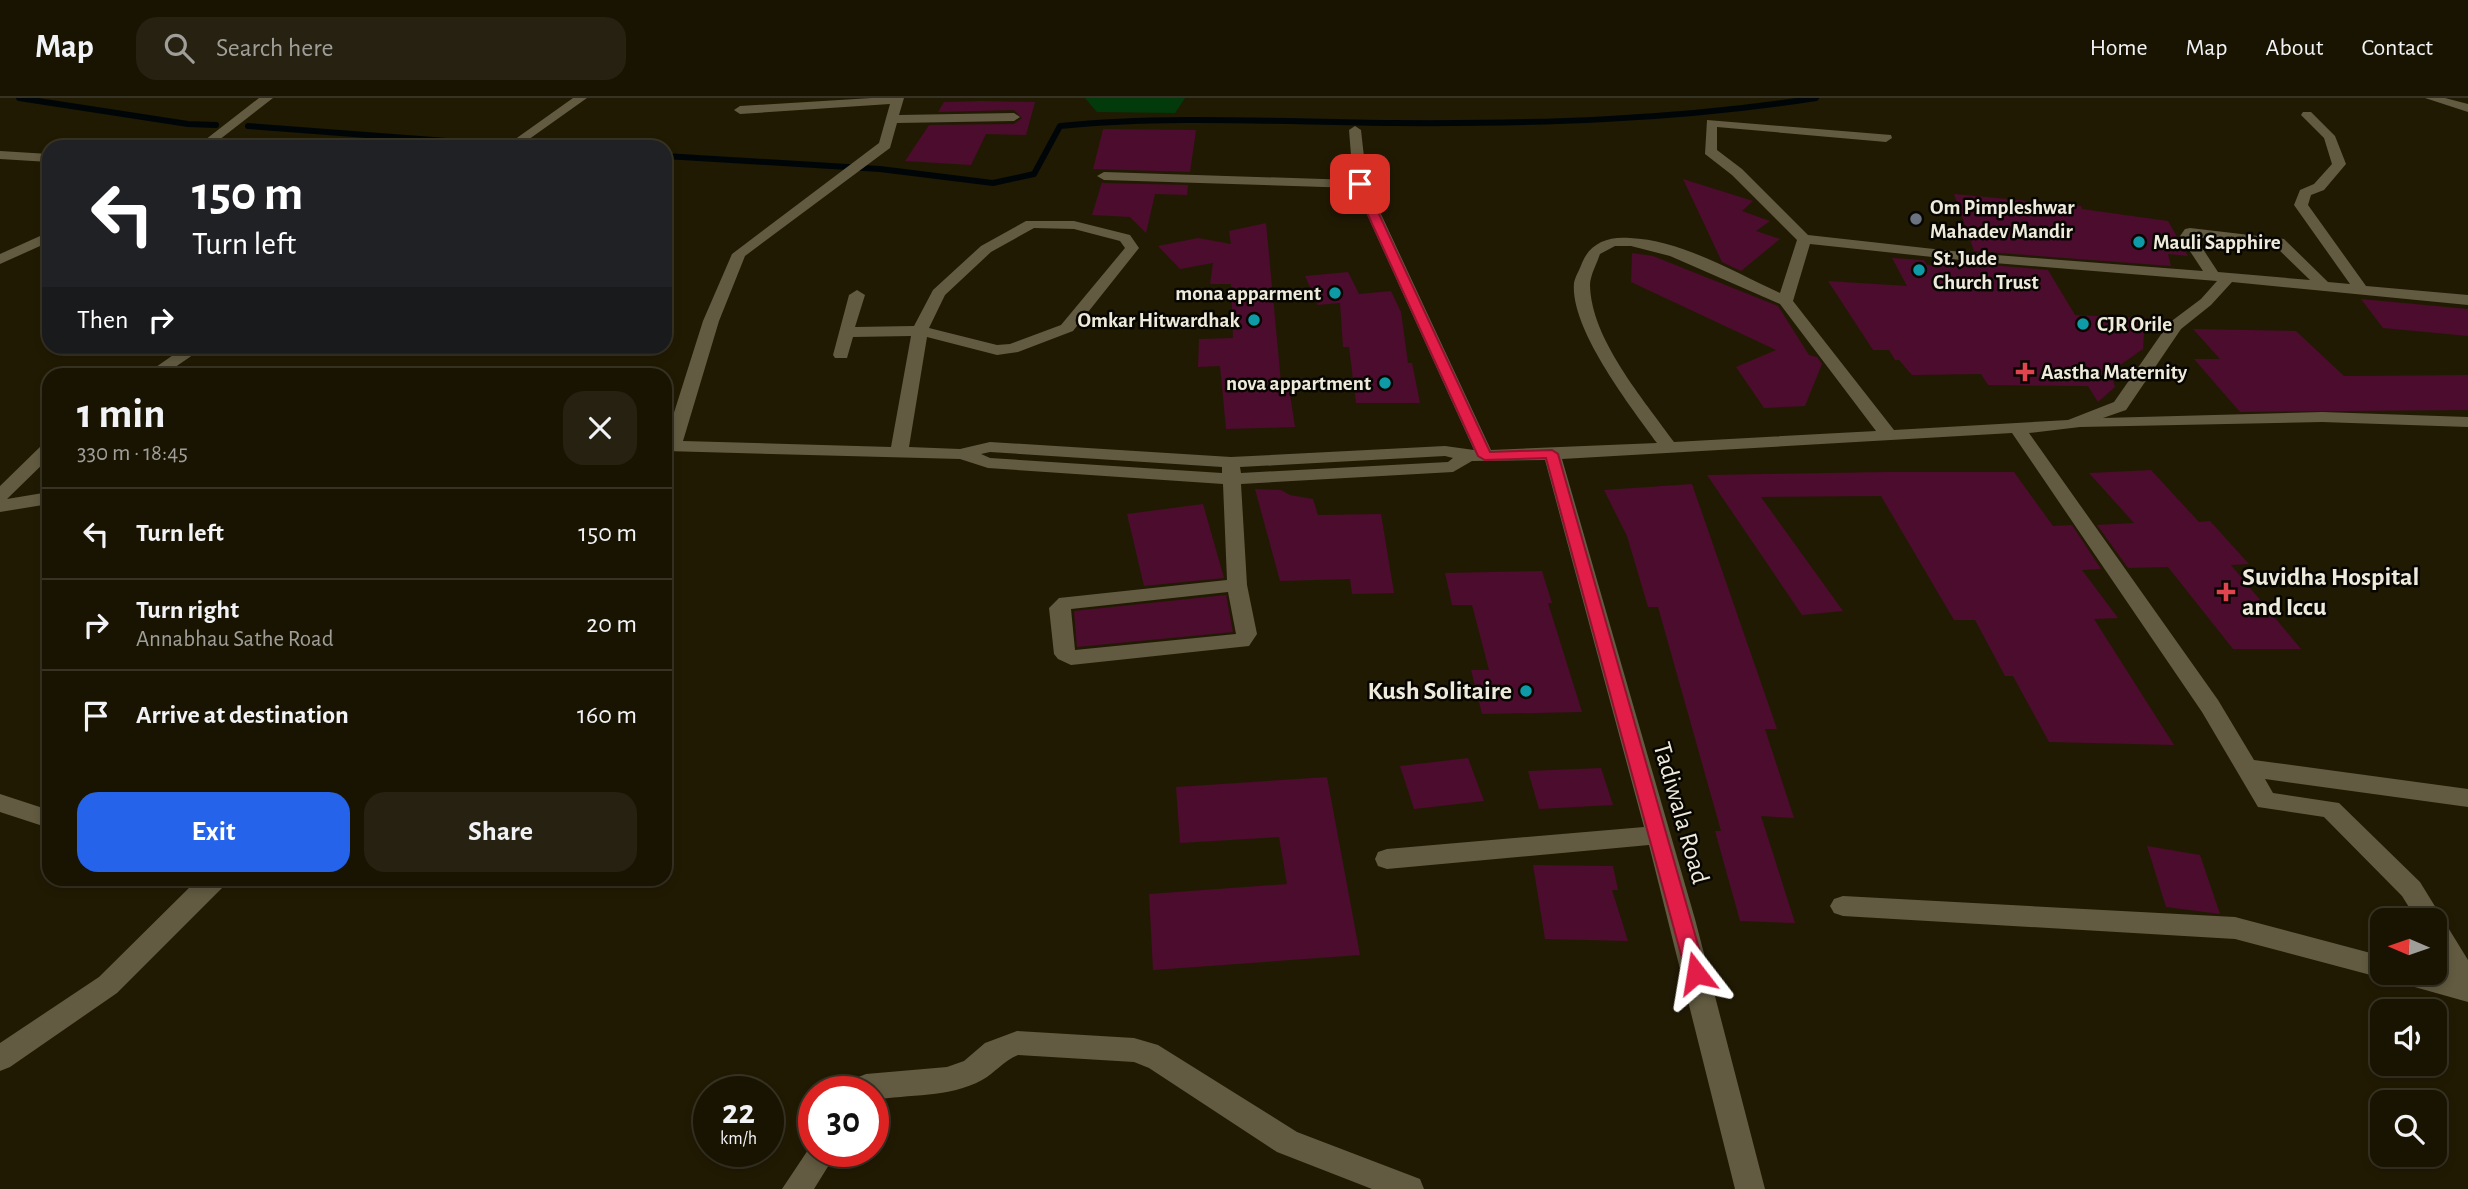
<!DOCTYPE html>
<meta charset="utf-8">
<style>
body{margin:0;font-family:"Alegreya Sans",sans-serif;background:#262111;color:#f1f3f6;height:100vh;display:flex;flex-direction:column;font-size:26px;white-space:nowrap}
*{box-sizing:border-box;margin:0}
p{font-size:23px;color:#9f9e99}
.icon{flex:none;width:38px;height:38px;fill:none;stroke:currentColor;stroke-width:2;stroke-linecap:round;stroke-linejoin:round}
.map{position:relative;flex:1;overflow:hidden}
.panel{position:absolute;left:42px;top:270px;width:630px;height:518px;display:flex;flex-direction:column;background:#191402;border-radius:21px;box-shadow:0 4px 10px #0003,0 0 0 2px #373324}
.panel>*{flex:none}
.top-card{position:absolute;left:42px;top:42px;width:630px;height:214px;border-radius:21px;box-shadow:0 4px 10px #0003,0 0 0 2px #373324;background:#202124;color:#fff;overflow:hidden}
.needle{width:46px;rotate:272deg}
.buttons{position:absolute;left:2370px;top:810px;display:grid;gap:14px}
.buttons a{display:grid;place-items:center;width:77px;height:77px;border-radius:14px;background:#191402;box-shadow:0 4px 10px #0003,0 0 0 2px #373324;font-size:35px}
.speed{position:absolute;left:693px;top:978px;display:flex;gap:14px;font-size:35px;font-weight:700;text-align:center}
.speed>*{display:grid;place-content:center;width:91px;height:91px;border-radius:50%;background:#191402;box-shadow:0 4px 10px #0003,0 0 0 2px #373324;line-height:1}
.speed small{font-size:18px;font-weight:400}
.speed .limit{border:10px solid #d22;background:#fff;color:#111}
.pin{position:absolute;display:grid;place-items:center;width:60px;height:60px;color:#fff;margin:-30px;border-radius:14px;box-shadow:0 4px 10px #0006}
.me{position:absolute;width:77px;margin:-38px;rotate:346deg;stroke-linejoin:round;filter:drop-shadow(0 0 5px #0008)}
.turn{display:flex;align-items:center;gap:24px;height:147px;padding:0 35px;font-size:32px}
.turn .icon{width:91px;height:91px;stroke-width:2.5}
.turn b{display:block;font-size:49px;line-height:60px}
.then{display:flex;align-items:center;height:66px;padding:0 35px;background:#0003;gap:14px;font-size:26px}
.round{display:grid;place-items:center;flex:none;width:74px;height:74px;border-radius:21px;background:#262111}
.head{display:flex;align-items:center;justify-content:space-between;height:119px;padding:0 35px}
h1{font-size:42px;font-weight:700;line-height:52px}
.action{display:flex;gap:14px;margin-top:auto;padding:14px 35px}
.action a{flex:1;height:80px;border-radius:21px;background:#2563eb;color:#fff;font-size:28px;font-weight:700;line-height:80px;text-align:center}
.action a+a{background:#262111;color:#f1f3f6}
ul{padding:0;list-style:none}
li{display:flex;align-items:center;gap:21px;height:91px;padding:0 35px;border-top:2px solid #373324}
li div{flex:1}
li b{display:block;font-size:26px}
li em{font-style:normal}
header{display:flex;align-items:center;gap:42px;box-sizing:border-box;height:98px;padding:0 35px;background:#191402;border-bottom:2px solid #373324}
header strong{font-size:33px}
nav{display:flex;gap:38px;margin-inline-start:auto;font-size:24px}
.search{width:490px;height:63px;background:#262111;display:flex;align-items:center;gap:18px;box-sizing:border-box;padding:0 24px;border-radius:21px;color:#9f9e99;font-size:26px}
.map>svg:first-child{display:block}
</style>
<header>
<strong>Map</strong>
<div class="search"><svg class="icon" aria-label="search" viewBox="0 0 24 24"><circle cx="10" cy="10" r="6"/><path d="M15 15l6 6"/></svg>Search here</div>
<nav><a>Home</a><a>Map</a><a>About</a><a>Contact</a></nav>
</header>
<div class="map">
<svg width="2468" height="1091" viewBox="0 0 2468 1091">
<rect width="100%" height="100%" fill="#211a03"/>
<path fill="#023a0c" d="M 1085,0 L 1185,0 L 1175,15 L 1097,14 Z"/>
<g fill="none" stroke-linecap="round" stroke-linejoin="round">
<path stroke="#000608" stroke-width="6" d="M 19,0 L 188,26 L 216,27
M 248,28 L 528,49
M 665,58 L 880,71 L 993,85 L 1034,76 L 1060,28 C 1171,17 1282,24 1394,25 C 1535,26 1676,22 1816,0"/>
</g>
<path fill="#4c0c2d" d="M 944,4 L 981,3 L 1035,4 L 1026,37 L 986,36 L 971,67 L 905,63 L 929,27 L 1014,26 L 1022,20 L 1014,12 L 938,14 Z
M 1103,31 L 1196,32 L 1190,74 L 1093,71 Z
M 1683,81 L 1753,103 L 1742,113 L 1770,123 L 1756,133 L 1780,141 L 1741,173 L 1722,164 Z
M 1102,84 L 1104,85 L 1188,87 L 1187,97 L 1155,96 L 1146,135 L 1130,119 L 1092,117 Z
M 1954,96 L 2081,108 L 2082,111 L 2168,123 L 2188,158 L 2168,156 L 2171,168 L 1974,153 Z
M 1266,125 L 1281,284 L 1288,284 L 1295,329 L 1226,331 L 1220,268 L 1198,269 L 1199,241 L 1233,240 L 1231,186 L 1210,186 L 1213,165 L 1180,171 L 1158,148 L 1198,140 L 1231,146 L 1229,133 Z
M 1632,155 L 1653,158 L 1778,208 L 1809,257 L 1817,259 L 1822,266 L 1805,308 L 1764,310 L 1736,269 L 1776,252 L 1631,184 Z
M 1892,160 L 1924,162 L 1927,167 L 1979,168 L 1979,166 L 2048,172 L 2075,217 L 2145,220 L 2143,251 L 2110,274 L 2115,289 L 2098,304 L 2088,288 L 1988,287 L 1981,276 L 1912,277 L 1899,262 L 1895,262 L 1889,252 L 1873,252 L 1828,183 L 1907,188 Z
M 1348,174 L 1359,196 L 1391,193 L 1401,214 L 1408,265 L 1412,265 L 1420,305 L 1356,305 L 1349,249 L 1343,249 L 1340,205 L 1318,207 L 1305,178 Z
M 2361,201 L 2468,211 L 2468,238 L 2383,230 Z
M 2193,231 L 2296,233 L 2344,278 L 2468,277 L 2468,312 L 2240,314 L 2194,261 L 2220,261 Z
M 2151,372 L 2199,424 L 2210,423 L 2249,466 L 2231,467 L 2301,551 L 2233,551 L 2168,469 L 2128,470 L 2097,427 L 2134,425 L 2089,375 Z
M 1886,374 L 2014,374 L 2053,428 L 2072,427 L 2101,471 L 2082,472 L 2118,520 L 2094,521 L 2174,647 L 2049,644 L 2013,578 L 2005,578 L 1975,522 L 1954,522 L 1881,398 L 1761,399 L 1843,513 L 1802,517 L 1707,377 Z
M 1692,386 L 1777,631 L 1765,631 L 1794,720 L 1761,718 L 1795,825 L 1740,823 L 1715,733 L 1721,733 L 1658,509 L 1648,509 L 1627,438 L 1604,392 Z
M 1255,391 L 1281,392 L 1290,397 L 1313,401 L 1318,417 L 1381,416 L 1394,495 L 1352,496 L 1350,481 L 1280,483 Z
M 1203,406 L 1224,480 L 1144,488 L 1127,416 Z
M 1542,473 L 1552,505 L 1548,505 L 1582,614 L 1482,616 L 1471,572 L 1489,572 L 1472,507 L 1452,507 L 1445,475 Z
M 1226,497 L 1233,534 L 1077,549 L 1074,513 Z
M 1468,660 L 1484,703 L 1414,711 L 1400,668 Z
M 1601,670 L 1613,707 L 1539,711 L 1528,673 Z
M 1327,679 L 1360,857 L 1153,872 L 1149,796 L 1287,786 L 1279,739 L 1180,745 L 1176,689 Z
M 2147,748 L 2200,757 L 2220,816 L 2166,809 Z
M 1533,767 L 1613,768 L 1618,792 L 1612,792 L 1628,843 L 1545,841 Z"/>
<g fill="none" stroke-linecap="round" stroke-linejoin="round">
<path fill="#625b41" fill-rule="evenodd" d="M 259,0 L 273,0 L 210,49 L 196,49 Z
M 573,0 L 587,0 L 518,49 L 504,49 Z
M 872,0 L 904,0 L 899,17 L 1014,15 L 1020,19 L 1014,23 L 897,25 L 890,50 L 745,158 L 719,223 L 683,343 L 891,349 L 911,238 L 853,239 L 847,260 L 835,260 L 833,257 L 849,197 L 857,192 L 865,197 L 855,229 L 914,228 L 933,192 L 981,148 L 1026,123 L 1074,123 L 1130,137 L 1139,150 L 1073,233 L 1018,254 L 997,257 L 927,239 L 909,349 L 960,351 L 990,344 L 1231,359 L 1445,348 L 1474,352 L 1355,90 L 1104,82 L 1097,78 L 1104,74 L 1353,82 L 1349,32 L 1355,28 L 1361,32 L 1367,86 L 1491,352 L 1657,345 C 1631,309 1570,231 1574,185 C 1575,179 1580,171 1582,165 C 1590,145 1608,138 1630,140 C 1681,142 1734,174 1780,195 L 1797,142 L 1732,77 L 1705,56 L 1707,22 L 1891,37 L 1892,40 L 1886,44 L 1717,29 L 1717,52 L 1742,71 L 1808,137 L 1970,155 L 2203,173 L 2180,138 L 2185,131 L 2190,130 L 2284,141 L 2328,184 L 2350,186 L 2294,107 L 2300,92 L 2314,86 L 2332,66 L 2324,40 L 2301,17 L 2303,14 L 2311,14 L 2335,38 L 2346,66 L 2324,92 L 2311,97 L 2308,107 L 2366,188 L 2468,197 L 2468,207 L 2232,184 L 2211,207 L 2181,231 L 2126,312 L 2103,320 L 2322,314 L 2468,319 L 2468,329 L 2322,324 L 2080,329 L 2029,335 L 2218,602 L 2254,662 L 2468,691 L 2468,709 L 2265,681 L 2273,695 L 2339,705 L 2420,784 L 2468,862 L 2468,904 L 2404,886 L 2395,883 L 2392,876 L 2382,880 L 2235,841 L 1843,818 L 1834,815 L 1830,808 L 1834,801 L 1843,798 L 2235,819 L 2382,858 L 2382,875 L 2434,875 L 2434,872 L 2448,875 L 2434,853 L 2434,822 L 2417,822 L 2402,798 L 2324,719 L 2258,709 L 2202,614 L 2012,335 L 1562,361 L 1695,821 L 1765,1091 L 1735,1091 L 1649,747 L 1387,771 L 1378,768 L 1375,761 L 1378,754 L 1387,751 L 1644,729 L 1545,362 L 1472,363 L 1453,374 L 1241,386 L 1247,487 L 1257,536 L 1249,548 L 1071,567 L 1058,561 L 1054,556 L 1049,510 L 1059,500 L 1227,482 L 1223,386 L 988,370 L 960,361 L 665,353 L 665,343 L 703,223 L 732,156 L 879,45 L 890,6 L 740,16 L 734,12 L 740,8 ZM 1034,130 L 1074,131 L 1120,143 L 1125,150 L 1061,227 L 1010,246 L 997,247 L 929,230 L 945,197 L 991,154 ZM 2195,139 L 2275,148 L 2310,182 L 2218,174 ZM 1810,146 L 1970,163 L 2217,183 L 2201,201 L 2169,225 L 2114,304 L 2068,322 L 1894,332 L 1793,203 ZM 1615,148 L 1631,148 L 1670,158 L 1780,206 L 1876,333 L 1674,344 C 1644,302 1591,241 1590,187 C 1590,178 1597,165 1600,156 ZM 990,354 L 1222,369 L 1222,375 L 990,360 L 981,356 ZM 1445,358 L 1453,360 L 1448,364 L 1241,375 L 1240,369 ZM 1228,494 L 1236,536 L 1075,552 L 1071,511 Z
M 2425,0 L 2445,0 L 2468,6 L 2468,14 Z
M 0,53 L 49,56 L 49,64 L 0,61 Z
M 49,134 L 49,144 L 0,166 L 0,156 Z
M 186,248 L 206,248 L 165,276 L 146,276 Z
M 49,345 L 49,360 L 7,401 L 49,394 L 49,406 L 0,414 L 0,388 L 43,346 Z
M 0,696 L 49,712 L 49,730 L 0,714 Z
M 199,780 L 228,780 L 225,787 L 117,895 L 10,969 L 0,973 L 0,945 L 99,879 Z
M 1017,933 L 1134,940 L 1158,947 L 1297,1034 L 1420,1081 L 1424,1091 L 1372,1091 L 1277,1054 L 1149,970 L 1134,964 L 1018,957 C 1003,963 995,975 982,982 C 949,1000 909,996 873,1002 L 873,994 L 848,994 L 856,980 L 866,976 L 947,969 L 964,963 L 985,945 Z
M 814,1043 L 814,1054 L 837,1054 L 814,1091 L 782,1091 Z"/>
</g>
<path fill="#e11d48" stroke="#92132f" stroke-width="2" d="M 1356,84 L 1365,86 L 1490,354 L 1552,352 L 1558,356 L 1706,875 L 1703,881 L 1696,884 L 1688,881 L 1686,875 L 1546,360 L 1485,362 L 1478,358 L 1354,86 Z"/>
<circle fill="#6b7280" stroke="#080601" stroke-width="2.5" cx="1916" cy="121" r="7"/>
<g fill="#0f9aa8" stroke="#080601" stroke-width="2.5">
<circle cx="2139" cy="144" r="7"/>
<circle cx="1919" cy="172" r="7"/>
<circle cx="1335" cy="195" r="7"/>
<circle cx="1254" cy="222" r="7"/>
<circle cx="2083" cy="226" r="7"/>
<circle cx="1385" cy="285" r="7"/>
<circle cx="1526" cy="593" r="7"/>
</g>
<g fill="#e0444e" stroke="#080601" stroke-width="2.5">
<path d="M2021.5 263.5h7v7h7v7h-7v7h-7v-7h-7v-7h7z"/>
<path d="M2222.5 483.5h7v7h7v7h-7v7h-7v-7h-7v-7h7z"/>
</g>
<g text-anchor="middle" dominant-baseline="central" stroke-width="5" stroke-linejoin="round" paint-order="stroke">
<g font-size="21" font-weight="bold" fill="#efebdc" stroke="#080601" text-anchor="start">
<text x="1930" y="109">Om Pimpleshwar<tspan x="1930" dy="24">Mahadev Mandir</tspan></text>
<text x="2153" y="144">Mauli Sapphire</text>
<text x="1933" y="160">St. Jude<tspan x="1933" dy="24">Church Trust</tspan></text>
<text x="1321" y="195" text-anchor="end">mona apparment</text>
<text x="1240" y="222" text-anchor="end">Omkar Hitwardhak</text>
<text x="2097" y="226">CJR Orile</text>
<text x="2041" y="274">Aastha Maternity</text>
<text x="1371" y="285" text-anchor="end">nova appartment</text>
</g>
<g font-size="26" font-weight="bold" fill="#efebdc" stroke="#080601" text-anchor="start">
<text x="2242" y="479">Suvidha Hospital<tspan x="2242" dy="30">and Iccu</tspan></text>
<text x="1512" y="593" text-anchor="end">Kush Solitaire</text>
</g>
<g font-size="26" fill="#efebdc" stroke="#080601">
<text transform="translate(1681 715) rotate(74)">Tadiwala Road</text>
</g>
</g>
</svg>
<div class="buttons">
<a><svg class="needle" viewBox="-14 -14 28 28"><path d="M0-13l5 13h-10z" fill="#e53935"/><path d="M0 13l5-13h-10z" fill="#9f9e99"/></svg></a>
<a><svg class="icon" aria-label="sound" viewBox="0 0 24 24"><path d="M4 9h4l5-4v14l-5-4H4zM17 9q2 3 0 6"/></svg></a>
<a><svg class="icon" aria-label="search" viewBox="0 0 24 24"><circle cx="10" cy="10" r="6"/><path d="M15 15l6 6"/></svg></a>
</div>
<div class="speed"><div>22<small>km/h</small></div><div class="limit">30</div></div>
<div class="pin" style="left:1360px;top:86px;background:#d93025"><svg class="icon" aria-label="arrive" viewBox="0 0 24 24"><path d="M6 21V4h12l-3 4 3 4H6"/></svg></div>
<svg class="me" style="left:1696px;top:875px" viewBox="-20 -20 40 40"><path d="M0-17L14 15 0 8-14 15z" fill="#e11d48" stroke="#fff" stroke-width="4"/></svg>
<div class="top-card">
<div class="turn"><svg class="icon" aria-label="left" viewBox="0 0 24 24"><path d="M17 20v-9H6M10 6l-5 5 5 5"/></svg><div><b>150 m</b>Turn left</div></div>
<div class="then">Then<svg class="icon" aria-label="right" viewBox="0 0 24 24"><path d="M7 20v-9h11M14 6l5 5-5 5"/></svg></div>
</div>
<section class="panel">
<div class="head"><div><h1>1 min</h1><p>330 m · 18:45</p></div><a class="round"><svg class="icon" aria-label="close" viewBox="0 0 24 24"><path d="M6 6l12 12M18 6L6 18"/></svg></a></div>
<ul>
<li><svg class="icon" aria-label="left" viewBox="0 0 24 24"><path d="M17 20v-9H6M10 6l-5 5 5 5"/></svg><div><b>Turn left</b></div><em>150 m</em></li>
<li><svg class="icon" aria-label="right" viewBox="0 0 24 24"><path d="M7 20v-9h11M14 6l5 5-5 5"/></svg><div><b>Turn right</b><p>Annabhau Sathe Road</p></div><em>20 m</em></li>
<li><svg class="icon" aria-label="arrive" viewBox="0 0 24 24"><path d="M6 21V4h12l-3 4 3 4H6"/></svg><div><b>Arrive at destination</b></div><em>160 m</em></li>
</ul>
<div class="action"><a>Exit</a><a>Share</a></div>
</section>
</div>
